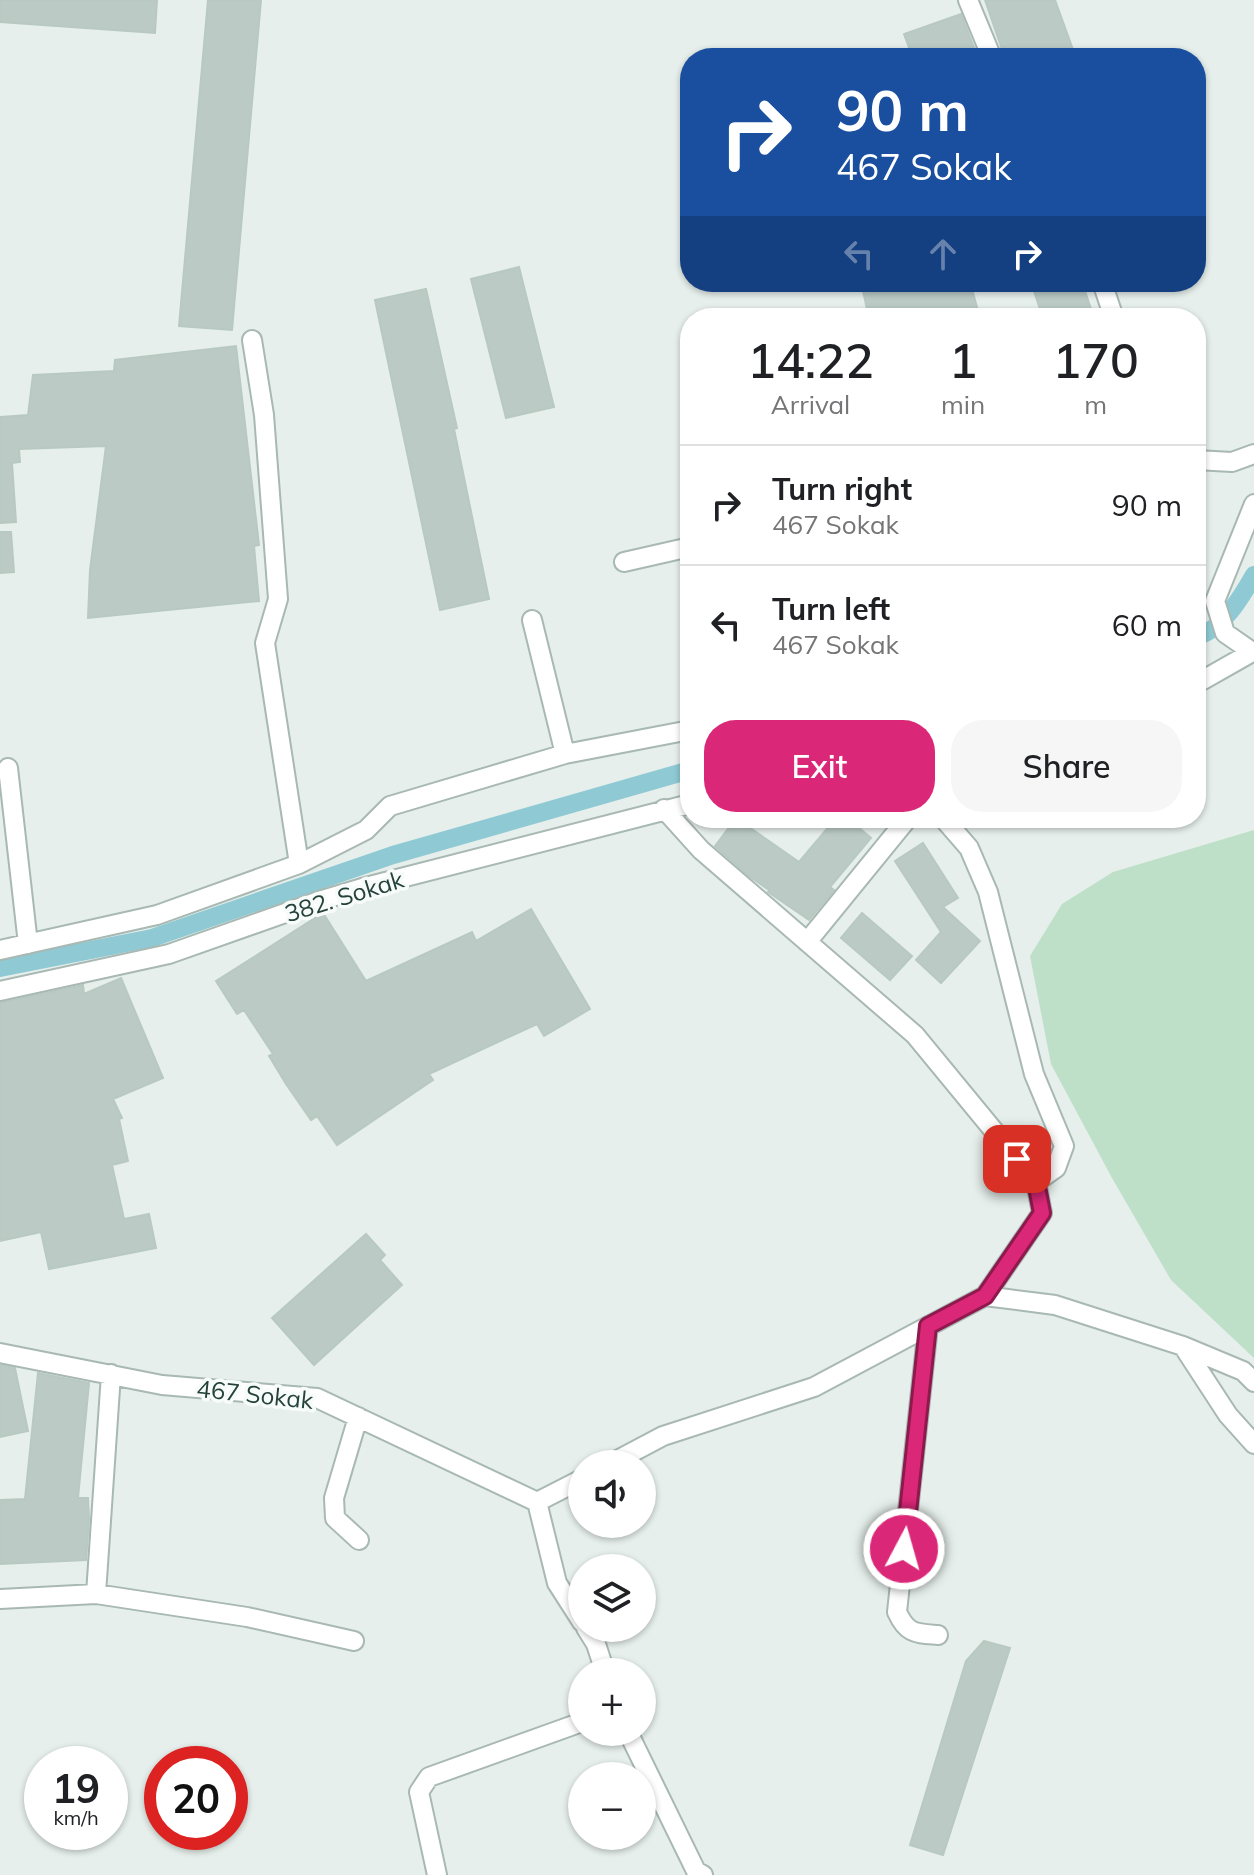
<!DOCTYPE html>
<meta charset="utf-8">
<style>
body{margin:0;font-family:Mulish,sans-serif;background:#f6f6f6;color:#202124;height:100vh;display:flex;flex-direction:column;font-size:30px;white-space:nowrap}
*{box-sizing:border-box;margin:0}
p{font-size:26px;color:#757577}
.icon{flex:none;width:44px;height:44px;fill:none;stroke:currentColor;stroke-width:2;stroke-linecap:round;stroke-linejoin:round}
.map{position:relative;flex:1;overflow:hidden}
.details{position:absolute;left:680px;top:308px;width:526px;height:520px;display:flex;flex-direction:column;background:#fff;border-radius:32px;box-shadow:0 2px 6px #0004}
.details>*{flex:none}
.hud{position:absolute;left:680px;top:48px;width:526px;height:244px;border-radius:32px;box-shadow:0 2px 6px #0004;background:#1a4fa0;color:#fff;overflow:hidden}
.tools{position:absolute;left:568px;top:1450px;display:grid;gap:16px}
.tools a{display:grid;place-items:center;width:88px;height:88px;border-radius:50%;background:#fff;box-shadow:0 2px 6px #0004;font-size:40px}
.speed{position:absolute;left:24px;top:1746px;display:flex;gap:16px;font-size:40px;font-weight:700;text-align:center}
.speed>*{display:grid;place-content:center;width:104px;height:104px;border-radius:50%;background:#fff;box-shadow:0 2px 6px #0004;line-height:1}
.speed small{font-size:20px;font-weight:400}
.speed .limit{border:12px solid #d22;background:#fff;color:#111}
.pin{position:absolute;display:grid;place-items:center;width:68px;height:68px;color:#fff;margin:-34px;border-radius:16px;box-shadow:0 4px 12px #0006}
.me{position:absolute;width:88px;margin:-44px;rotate:6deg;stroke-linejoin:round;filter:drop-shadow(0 0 6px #0008)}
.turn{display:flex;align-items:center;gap:28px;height:168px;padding:0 24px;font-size:36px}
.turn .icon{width:104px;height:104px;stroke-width:2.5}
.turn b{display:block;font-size:56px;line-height:68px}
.lanes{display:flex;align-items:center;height:76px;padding:0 24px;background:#0003;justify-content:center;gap:40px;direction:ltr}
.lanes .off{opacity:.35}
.eta{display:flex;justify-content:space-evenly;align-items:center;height:136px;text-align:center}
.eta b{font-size:48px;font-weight:600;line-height:56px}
.button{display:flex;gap:16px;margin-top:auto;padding:16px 24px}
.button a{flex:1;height:92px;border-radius:32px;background:#db2777;color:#fff;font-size:32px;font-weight:600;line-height:92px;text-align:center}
.button a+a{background:#f6f6f6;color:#202124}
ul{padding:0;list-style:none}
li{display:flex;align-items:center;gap:24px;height:120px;padding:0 24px;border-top:2px solid #e0e0e0}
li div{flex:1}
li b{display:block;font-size:30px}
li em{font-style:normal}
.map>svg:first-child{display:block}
</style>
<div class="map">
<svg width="1254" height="1875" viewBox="0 0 1254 1875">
<rect width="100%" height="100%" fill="#e6efeb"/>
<path fill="#bfe0c8" d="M 1254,830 L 1254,1358 L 1171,1280 L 1112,1178 L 1051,1064 L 1030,956 L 1062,904 L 1113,872 Z"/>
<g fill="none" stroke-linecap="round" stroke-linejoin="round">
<path stroke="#8ec9d4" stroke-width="18" d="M 1196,636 C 1221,632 1242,596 1254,575
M 0,968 L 152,938 L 393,855 L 690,770"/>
</g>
<path fill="#bbcac4" stroke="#b8c9c2" stroke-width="2" d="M 0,0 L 157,0 L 155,33 L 0,22 Z
M 208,0 L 261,0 L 232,330 L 179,326 Z
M 985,0 L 1055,0 L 1076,58 L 1005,58 Z
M 961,14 L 978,58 L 913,58 L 904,34 Z
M 519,267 L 554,407 L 506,418 L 471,279 Z
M 861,282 L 970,282 L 980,318 L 869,318 Z
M 1031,282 L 1082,282 L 1094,318 L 1043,318 Z
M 426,289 L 457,428 L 454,429 L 489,599 L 440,610 L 375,300 Z
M 236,346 L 259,545 L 254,546 L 259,601 L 88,618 L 90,570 L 106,446 L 19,449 L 20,462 L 12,463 L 16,522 L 0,523 L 0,417 L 28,415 L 33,375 L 114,371 L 115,360 Z
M 0,532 L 11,532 L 14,572 L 0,573 Z
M 736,818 L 799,862 L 836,818 L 847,818 L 871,838 L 830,887 L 834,890 L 809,920 L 768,892 L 769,890 L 749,876 L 715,846 Z
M 923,843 L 958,898 L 943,907 L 980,941 L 941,983 L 916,960 L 941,932 L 895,861 Z
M 531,909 L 590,1009 L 544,1036 L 537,1024 L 429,1074 L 433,1080 L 337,1145 L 317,1116 L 311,1120 L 286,1084 L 269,1056 L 273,1054 L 244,1010 L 237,1014 L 216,981 L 323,913 L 366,981 L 472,932 L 476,941 Z
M 862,913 L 912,956 L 890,980 L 841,938 Z
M 121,978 L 163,1078 L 113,1099 L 122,1118 L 119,1119 L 128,1161 L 112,1165 L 124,1219 L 149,1214 L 156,1248 L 49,1269 L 41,1232 L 0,1241 L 0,1003 L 83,985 L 84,994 Z
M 366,1234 L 385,1255 L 380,1260 L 402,1285 L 314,1365 L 272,1318 Z
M 0,1365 L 15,1368 L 28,1431 L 0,1437 Z
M 38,1373 L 89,1383 L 78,1498 L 88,1498 L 89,1519 L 86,1560 L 0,1564 L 0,1500 L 25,1499 Z
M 984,1641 L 1010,1648 L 943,1855 L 910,1845 L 966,1661 Z"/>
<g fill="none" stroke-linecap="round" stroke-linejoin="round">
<defs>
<path id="minor" d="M 968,0 L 992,58
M 1102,282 L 1114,318
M 252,340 L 264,415 L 278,599 L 265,643 L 299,864
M 1196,460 L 1232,462 L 1254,454
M 624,562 L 690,547
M 532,620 L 565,754
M 1251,651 L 1225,633 L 1215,601 L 1254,504
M 1196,682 L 1203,680 L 1254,651
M 8,768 L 28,944
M 943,818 L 969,848 L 988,892 L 1034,1074 L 1064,1146 L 1056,1168 L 1036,1182
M 807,942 L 908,818
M 0,950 L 157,915 L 299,864 L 366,830 L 390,806 L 565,754 L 690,730
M 0,991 L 169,954 L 322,900 L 362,888 L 690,804
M 985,1296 L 1055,1305 L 1183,1346 L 1228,1415 L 1254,1444
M 928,1326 L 897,1612 C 907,1634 915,1633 938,1635
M 1183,1346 L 1243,1371 L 1254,1382
M 0,1353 L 162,1385 L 317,1398 L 537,1502 L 557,1583 L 582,1622
M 358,1417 L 334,1498 L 335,1518 L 359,1540
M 610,1464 L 663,1436 L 814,1387 L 985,1296 L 1042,1213 L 1036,1182 L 915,1035 L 701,850 L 664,809
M 537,1502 L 582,1479
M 96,1594 L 111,1374
M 0,1599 L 96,1594 L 247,1617 L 354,1641
M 586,1628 L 596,1644 L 605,1672
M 628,1732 L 696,1871 L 703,1875
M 437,1875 L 419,1792 L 429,1777 L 582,1722"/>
</defs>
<use href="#minor" stroke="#a8b8b2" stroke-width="22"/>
<use href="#minor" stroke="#fff" stroke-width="18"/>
</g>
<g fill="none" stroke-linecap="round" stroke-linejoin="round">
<defs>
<path id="route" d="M 904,1549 L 928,1326 L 985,1296 L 1042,1213 L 1036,1182 L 1017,1159"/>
</defs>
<use href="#route" stroke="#8e194d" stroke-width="20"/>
<use href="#route" stroke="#db2777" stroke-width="14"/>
</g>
<g text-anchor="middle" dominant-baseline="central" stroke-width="7" stroke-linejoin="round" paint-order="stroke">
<g font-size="24" fill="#24423a" stroke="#f7fbf9">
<text transform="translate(344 896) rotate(-17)">382. Sokak</text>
<text transform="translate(255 1394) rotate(6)">467 Sokak</text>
</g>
</g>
</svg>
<div class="tools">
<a><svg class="icon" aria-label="sound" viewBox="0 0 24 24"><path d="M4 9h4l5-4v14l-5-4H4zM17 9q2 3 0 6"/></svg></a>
<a><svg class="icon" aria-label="layers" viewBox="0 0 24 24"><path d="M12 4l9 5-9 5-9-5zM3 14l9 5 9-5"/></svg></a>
<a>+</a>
<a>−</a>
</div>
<div class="speed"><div>19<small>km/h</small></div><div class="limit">20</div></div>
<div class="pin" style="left:1017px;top:1159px;background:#d93025"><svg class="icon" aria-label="arrive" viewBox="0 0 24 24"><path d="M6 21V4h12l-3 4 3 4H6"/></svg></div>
<svg class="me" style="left:904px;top:1549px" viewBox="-20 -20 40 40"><circle r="17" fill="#db2777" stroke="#fff" stroke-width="3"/><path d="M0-11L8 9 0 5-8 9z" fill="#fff"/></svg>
<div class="hud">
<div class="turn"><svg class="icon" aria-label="right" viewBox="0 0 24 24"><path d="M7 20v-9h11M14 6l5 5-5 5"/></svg><div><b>90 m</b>467 Sokak</div></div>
<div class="lanes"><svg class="icon off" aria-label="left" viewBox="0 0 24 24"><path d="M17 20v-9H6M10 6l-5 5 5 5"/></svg><svg class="icon off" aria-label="ahead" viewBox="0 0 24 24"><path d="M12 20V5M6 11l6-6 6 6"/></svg><svg class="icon" aria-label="right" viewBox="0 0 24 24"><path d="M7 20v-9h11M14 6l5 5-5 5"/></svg></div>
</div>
<section class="details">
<div class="eta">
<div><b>14:22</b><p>Arrival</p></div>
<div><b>1</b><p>min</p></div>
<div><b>170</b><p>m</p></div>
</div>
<ul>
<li><svg class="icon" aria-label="right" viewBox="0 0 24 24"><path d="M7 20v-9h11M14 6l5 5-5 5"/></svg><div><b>Turn right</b><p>467 Sokak</p></div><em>90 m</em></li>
<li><svg class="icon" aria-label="left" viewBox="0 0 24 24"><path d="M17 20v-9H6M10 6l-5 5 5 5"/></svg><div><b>Turn left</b><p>467 Sokak</p></div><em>60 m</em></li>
</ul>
<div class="button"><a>Exit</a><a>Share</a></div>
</section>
</div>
